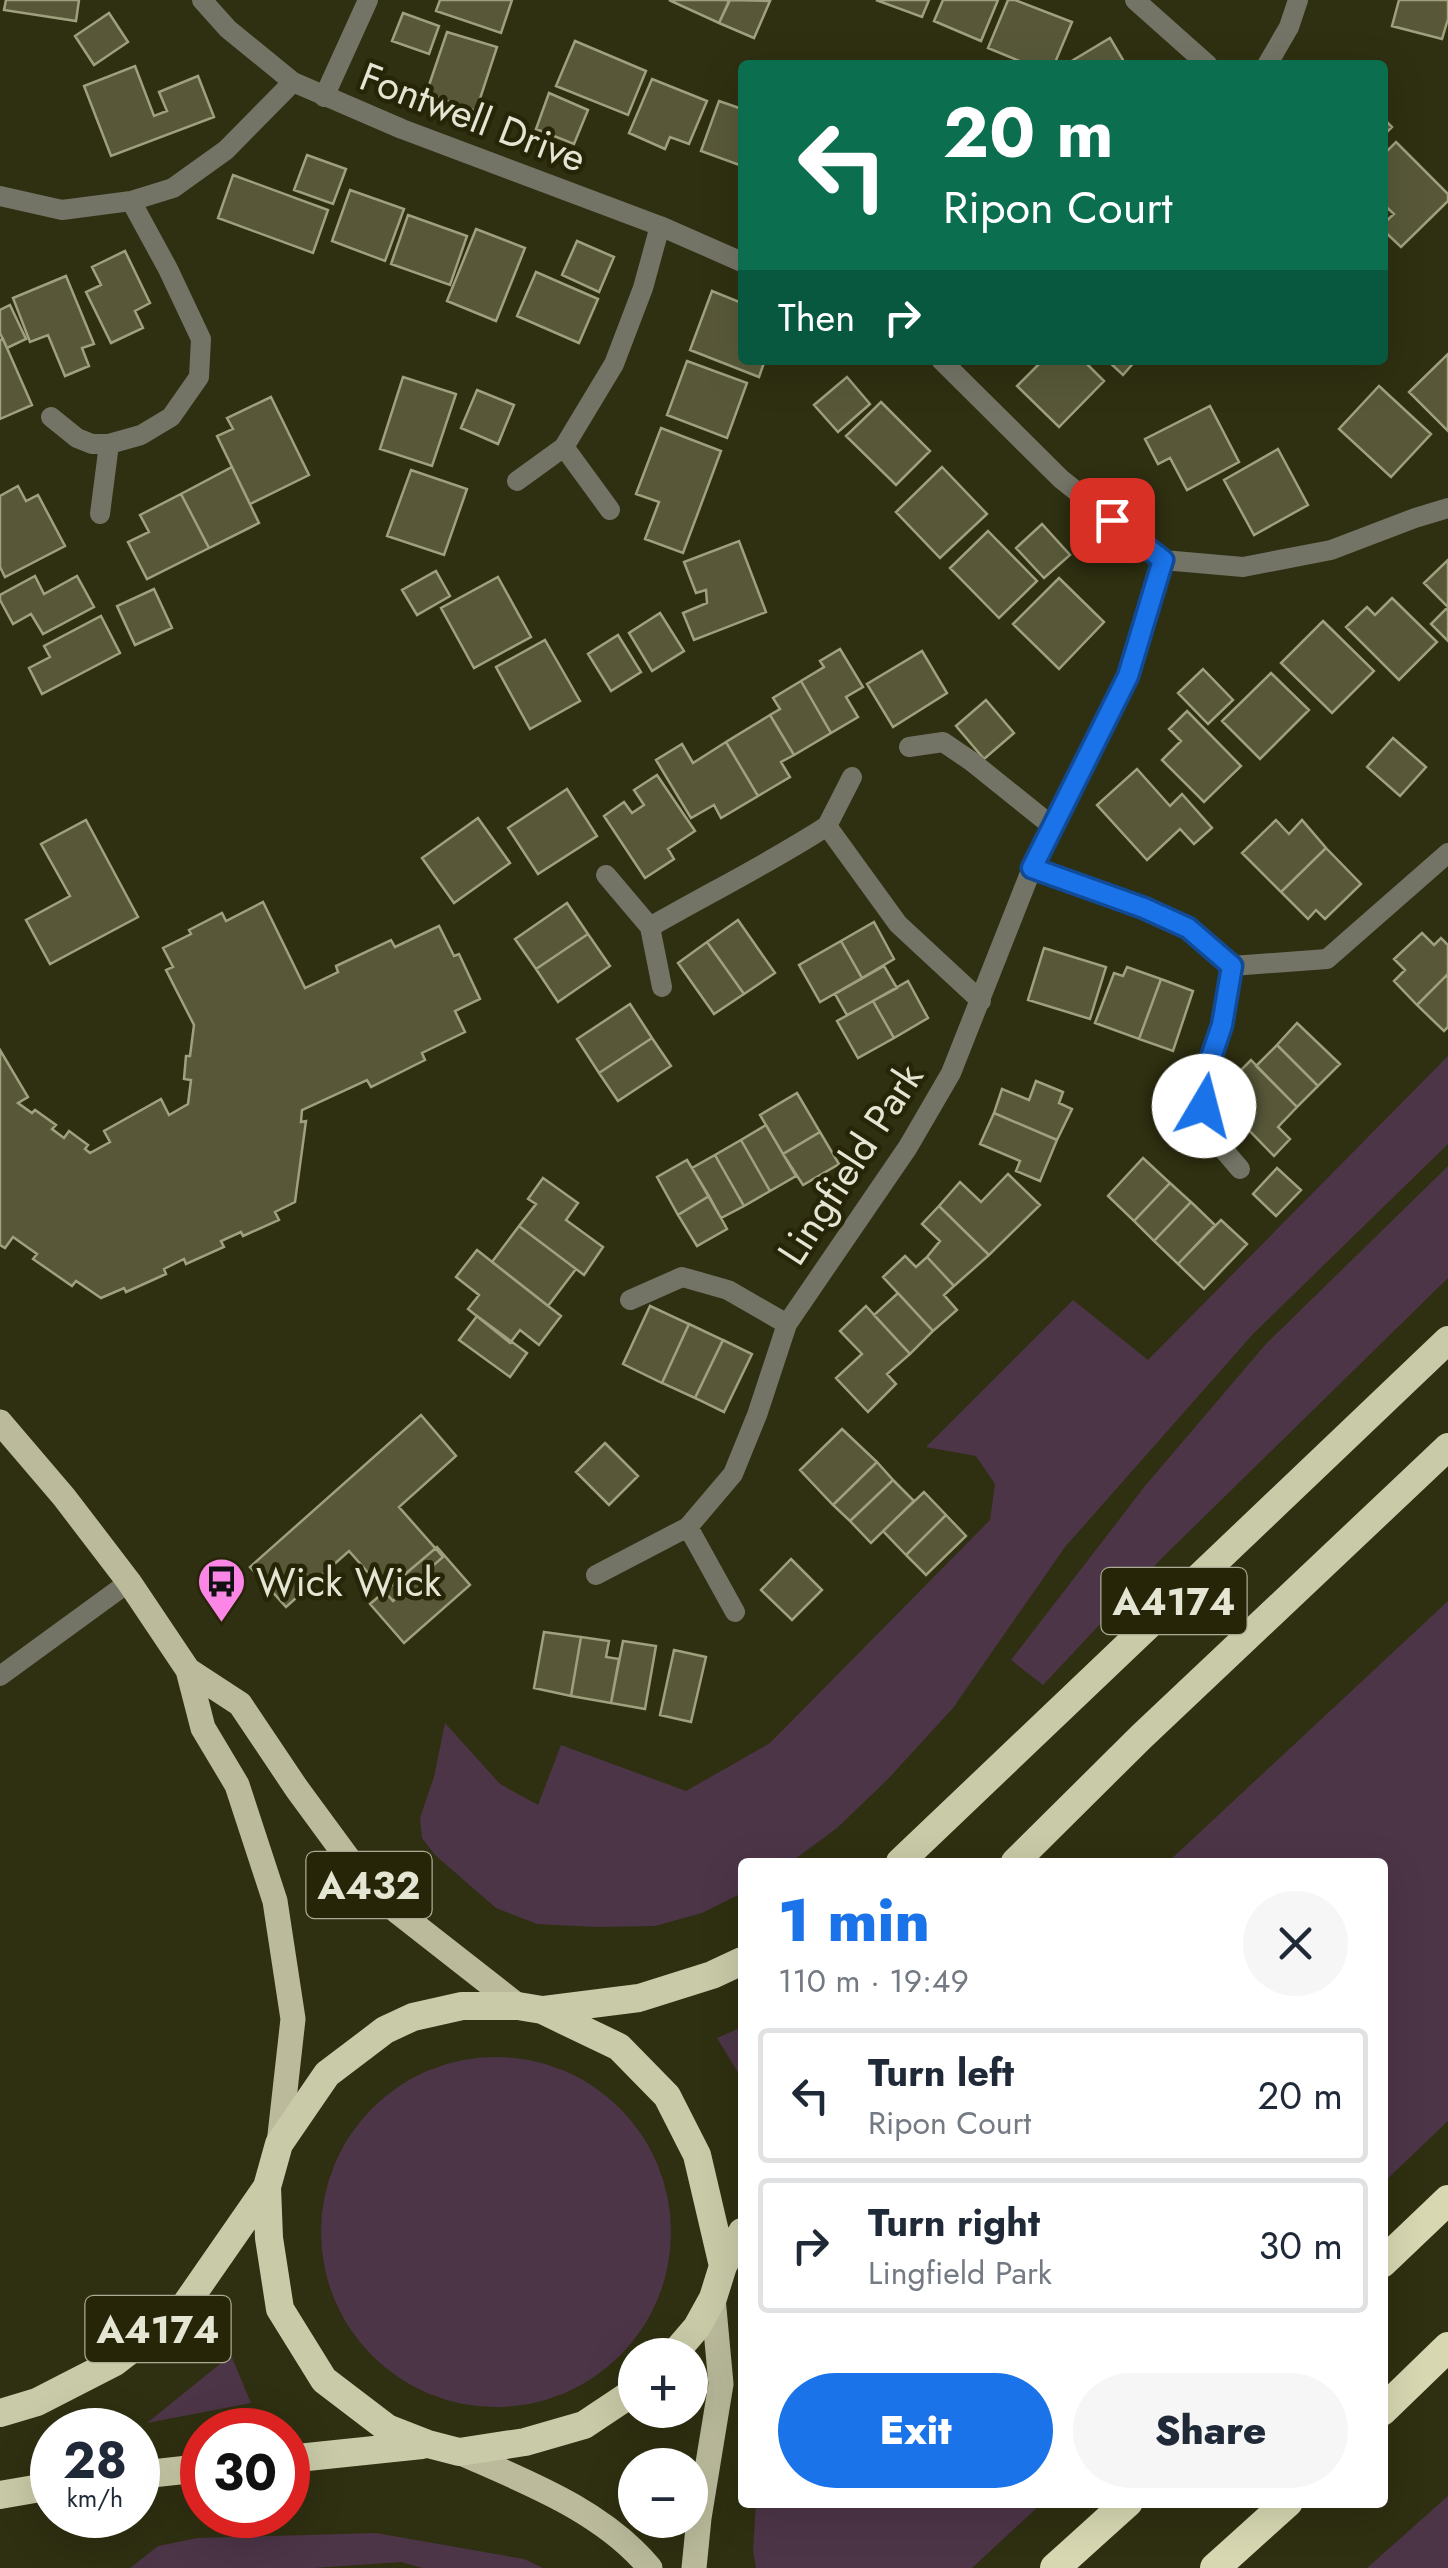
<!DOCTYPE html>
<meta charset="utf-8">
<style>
body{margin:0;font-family:Jost,sans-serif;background:#f6f6f7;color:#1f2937;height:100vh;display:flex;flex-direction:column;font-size:38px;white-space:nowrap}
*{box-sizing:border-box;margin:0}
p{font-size:32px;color:#747a83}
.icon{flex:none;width:55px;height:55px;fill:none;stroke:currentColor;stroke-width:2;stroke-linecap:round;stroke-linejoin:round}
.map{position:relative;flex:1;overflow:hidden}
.details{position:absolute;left:738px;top:1858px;width:650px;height:650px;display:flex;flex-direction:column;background:#fff;border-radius:10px;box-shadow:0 10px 40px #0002}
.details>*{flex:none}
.hud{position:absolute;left:738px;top:60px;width:650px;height:305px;border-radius:10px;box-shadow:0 10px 40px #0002;background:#0b6e4f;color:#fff;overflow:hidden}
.tools{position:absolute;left:618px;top:2338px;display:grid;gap:20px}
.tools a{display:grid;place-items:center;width:90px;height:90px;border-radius:50%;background:#fff;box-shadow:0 10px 40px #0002;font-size:50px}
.speed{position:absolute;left:30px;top:2408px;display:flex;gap:20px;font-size:50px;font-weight:700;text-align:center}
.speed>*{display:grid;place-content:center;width:130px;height:130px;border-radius:50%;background:#fff;box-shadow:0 10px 40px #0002;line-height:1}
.speed small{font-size:25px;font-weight:400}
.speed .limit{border:15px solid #d22;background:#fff;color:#111}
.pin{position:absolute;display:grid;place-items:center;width:85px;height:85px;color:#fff;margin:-42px;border-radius:20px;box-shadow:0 5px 15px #0006}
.me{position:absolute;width:110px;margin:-55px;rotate:8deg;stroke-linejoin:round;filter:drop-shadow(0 0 8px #0008)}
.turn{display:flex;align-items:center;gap:35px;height:210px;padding:0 40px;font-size:45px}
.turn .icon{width:130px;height:130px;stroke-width:2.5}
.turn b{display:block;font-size:70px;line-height:85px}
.then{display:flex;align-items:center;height:95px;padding:0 40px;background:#0003;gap:20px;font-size:38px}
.round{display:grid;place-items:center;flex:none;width:105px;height:105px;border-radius:52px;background:#f6f6f7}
.head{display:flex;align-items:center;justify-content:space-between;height:170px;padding:0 40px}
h1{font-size:60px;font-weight:800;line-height:75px;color:#1a73e8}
.action{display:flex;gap:20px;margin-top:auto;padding:20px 40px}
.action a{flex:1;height:115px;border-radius:60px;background:#1a73e8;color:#fff;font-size:40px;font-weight:800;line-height:115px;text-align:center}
.action a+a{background:#f6f6f7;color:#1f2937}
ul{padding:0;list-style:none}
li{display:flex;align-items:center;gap:30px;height:135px;margin:0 20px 15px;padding:0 20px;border:5px solid #e0e1e3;border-radius:10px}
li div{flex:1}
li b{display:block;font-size:38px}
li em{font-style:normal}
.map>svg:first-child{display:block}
</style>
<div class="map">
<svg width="1448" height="2568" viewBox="0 0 1448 2568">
<rect width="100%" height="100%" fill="#2f2f11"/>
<path fill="#4c3547" d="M 1448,1056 L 1448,1144 L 1253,1334 L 1065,1547 L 953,1708 L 888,1779 L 837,1828 L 791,1862 L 742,1862 L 742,1893 L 702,1913 L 655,1926 L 596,1927 L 537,1924 L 496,1908 L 435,1855 L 422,1838 L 420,1818 L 434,1777 L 445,1723 L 500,1784 L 538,1805 L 561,1745 L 686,1791 L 770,1743 L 990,1520 L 995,1484 L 976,1456 L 926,1447 L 1073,1300 L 1148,1360 Z
M 1448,1166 L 1448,1278 L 1163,1557 L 1043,1685 L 1011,1660 L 1145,1486 L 1265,1345 Z
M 1448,1601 L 1448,2121 L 1383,2183 L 1382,1862 L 1168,1862 Z
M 742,2027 L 742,2079 L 717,2038 Z
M321 2232a175 175 0 1 1 350 0a175 175 0 1 1-350 0Z
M 231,2355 L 251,2403 L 147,2423 Z
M 1448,2496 L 1448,2568 L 1367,2568 Z
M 756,2503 L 756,2502 L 1042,2503 L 972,2568 L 756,2568 L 753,2550 Z
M 376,2533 L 524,2559 L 543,2568 L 422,2568 L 401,2562 L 314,2568 L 130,2568 L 158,2546 L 197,2538 Z"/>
<path fill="#585839" stroke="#9fa07e" stroke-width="2.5" d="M 6,0 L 79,0 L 76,21 L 4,10 Z
M 440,0 L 512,0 L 501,33 L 436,11 Z
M 669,0 L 726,0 L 729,1 L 719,23 Z
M 730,0 L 770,1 L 754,38 L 719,23 Z
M 876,0 L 929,0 L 922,17 Z
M 943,0 L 998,0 L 981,41 L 934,21 Z
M 1008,0 L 1015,0 L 1072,22 L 1054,65 L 1029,65 L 988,48 Z
M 1399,0 L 1448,0 L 1448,19 L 1442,39 L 1392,26 Z
M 109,13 L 128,42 L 94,65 L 75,36 Z
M 403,13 L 439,26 L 429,54 L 392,41 Z
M 447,32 L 497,47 L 476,111 L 426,94 Z
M 1110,38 L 1126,65 L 1065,65 Z
M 575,41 L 646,71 L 628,115 L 556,86 Z
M 135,66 L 154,116 L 167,111 L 159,92 L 198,76 L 214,117 L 111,156 L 84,86 Z
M 652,79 L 707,101 L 689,144 L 670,137 L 665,149 L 629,133 Z
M 549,93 L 588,110 L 574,144 L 536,129 Z
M 719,101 L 742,109 L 742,166 L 701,151 Z
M 1382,117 L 1392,127 L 1382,137 Z
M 1396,142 L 1448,194 L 1448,201 L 1401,247 L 1382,229 L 1382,225 L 1394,214 L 1382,203 L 1382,156 Z
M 307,155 L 346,169 L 333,204 L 294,190 Z
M 233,175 L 328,210 L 313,253 L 218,218 Z
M 350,190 L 404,209 L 385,261 L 332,241 Z
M 408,215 L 467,236 L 450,285 L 391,264 Z
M 476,229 L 525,248 L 496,321 L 447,301 Z
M 577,241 L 614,257 L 599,292 L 562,275 Z
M 125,251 L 150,303 L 135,311 L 143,328 L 111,343 L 86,292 L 101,285 L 92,267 Z
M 536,272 L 598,299 L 579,343 L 517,316 Z
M 66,276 L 94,344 L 82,348 L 89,366 L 65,376 L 48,335 L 30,342 L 13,298 Z
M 712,291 L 742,303 L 742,360 L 765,360 L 759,377 L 690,350 Z
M 10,305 L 26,339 L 7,348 L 0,333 L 0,310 Z
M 3,339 L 32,405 L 0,419 L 0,340 Z
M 1448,354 L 1448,431 L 1409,392 Z
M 1043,360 L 1083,360 L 1104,381 L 1059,427 L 1017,386 Z
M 1107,360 L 1136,360 L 1123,375 Z
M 687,361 L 747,383 L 727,438 L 667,415 Z
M 403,377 L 456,394 L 432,466 L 380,449 Z
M 847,377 L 870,404 L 838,432 L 814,405 Z
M 1379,386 L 1431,434 L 1391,477 L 1339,429 Z
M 477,390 L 514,405 L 498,444 L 461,428 Z
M 271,397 L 309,475 L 250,504 L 217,436 L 233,429 L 227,418 Z
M 881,402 L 930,451 L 896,485 L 846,436 Z
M 1210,406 L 1239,462 L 1187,490 L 1170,458 L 1158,464 L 1145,439 Z
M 661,428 L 721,451 L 683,553 L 645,539 L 659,502 L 636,494 Z
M 1278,449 L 1308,505 L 1254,535 L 1224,480 Z
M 232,467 L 259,523 L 209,548 L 181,494 Z
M 942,467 L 987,514 L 940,558 L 896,512 Z
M 411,470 L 467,489 L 444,555 L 387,536 Z
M 18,486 L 26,501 L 38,495 L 65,546 L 5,577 L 0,567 L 0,496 Z
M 181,494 L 209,548 L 147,579 L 128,542 L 149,532 L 140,515 Z
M 1042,524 L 1070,555 L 1044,578 L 1016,548 Z
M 988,531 L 1037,581 L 999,618 L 950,568 Z
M 739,541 L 766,612 L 694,640 L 683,613 L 707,603 L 706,590 L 696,593 L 684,562 Z
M 1448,560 L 1448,641 L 1431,624 L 1448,607 L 1424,583 Z
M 436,571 L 450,596 L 417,615 L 402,590 Z
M 35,576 L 44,594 L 77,576 L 94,607 L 43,634 L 31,614 L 13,624 L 0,600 L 0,595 Z
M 498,577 L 531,637 L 474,668 L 441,608 Z
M 1059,578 L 1104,622 L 1059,669 L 1013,624 Z
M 154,589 L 172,628 L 135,645 L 117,606 Z
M 1392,598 L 1437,642 L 1399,680 L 1346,627 L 1367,607 L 1375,615 Z
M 660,613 L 684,651 L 652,671 L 629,633 Z
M 101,616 L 120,653 L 42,694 L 29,668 L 50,657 L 44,646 Z
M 1323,621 L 1374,671 L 1332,713 L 1281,663 Z
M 618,635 L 641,672 L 611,691 L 588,654 Z
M 545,640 L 580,701 L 530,729 L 496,667 Z
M 840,649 L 863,687 L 846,697 L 858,717 L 831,733 L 801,681 L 824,667 L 820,661 Z
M 922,651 L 947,693 L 893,727 L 867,684 Z
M 1203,669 L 1233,700 L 1208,724 L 1178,693 Z
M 1271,673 L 1309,710 L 1260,759 L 1222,721 Z
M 801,681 L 831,733 L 794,755 L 770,715 L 780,709 L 773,698 Z
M 986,700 L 1014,733 L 984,759 L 956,726 Z
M 1187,711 L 1241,766 L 1204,802 L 1162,760 L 1181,741 L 1169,729 Z
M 770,715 L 794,755 L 781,762 L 790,777 L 758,796 L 726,742 Z
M 1393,738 L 1426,767 L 1400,796 L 1367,767 Z
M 726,742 L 758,796 L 721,818 L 714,805 L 691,818 L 656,760 L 682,744 L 693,763 Z
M 1137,769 L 1170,806 L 1182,794 L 1212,828 L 1194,844 L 1180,829 L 1147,860 L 1097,805 Z
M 657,775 L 695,831 L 668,849 L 674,859 L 645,878 L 604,816 L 624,802 L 632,813 L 644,805 L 634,790 Z
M 567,789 L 597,836 L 538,874 L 508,828 Z
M 478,818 L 510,863 L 454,903 L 422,858 Z
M 86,820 L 138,917 L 50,964 L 26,920 L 70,896 L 41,844 Z
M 1276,820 L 1289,834 L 1302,820 L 1326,848 L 1281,892 L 1242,853 Z
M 1326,848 L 1361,884 L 1325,919 L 1316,910 L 1308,919 L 1281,892 Z
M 263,902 L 305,988 L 338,972 L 336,966 L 391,940 L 395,947 L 439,926 L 454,956 L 459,954 L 480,999 L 455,1011 L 465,1032 L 422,1053 L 425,1060 L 371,1087 L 367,1080 L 302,1110 L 301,1122 L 306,1121 L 295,1202 L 275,1212 L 279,1220 L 243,1236 L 241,1232 L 221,1241 L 224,1247 L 186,1264 L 184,1259 L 164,1269 L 166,1274 L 126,1292 L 124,1288 L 101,1298 L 76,1281 L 72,1286 L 33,1259 L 37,1254 L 13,1237 L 5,1248 L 0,1245 L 0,1050 L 28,1097 L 18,1103 L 32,1113 L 35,1110 L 56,1125 L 52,1129 L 64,1138 L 69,1131 L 88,1145 L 85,1149 L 90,1153 L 110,1142 L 104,1131 L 161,1099 L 169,1115 L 188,1104 L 191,1080 L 184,1079 L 186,1056 L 190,1056 L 194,1025 L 166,970 L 173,967 L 163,948 L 191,934 L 189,930 L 222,913 L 226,921 Z
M 567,903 L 588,934 L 536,969 L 515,939 Z
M 738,920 L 775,973 L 744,994 L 707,942 Z
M 874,922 L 894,959 L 862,978 L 841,941 Z
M 1422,933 L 1434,945 L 1441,938 L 1448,945 L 1448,974 L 1417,1005 L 1394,981 L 1405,970 L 1394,959 Z
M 588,934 L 610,966 L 558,1002 L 536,969 Z
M 841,941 L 862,978 L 820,1002 L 799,965 Z
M 707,942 L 744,994 L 714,1014 L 678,963 Z
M 1044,948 L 1106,967 L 1090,1019 L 1028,1000 Z
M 884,966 L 897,988 L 847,1015 L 835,994 Z
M 1127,967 L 1161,979 L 1139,1039 L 1095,1023 L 1114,973 L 1123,976 Z
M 1448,974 L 1448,1027 L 1444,1031 L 1417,1005 Z
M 1161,979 L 1193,991 L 1173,1051 L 1139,1039 Z
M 908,981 L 928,1018 L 894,1038 L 873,1001 Z
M 873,1001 L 894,1038 L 858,1058 L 837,1021 Z
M 630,1004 L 652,1038 L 599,1073 L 577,1039 Z
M 1297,1023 L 1340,1064 L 1318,1086 L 1277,1045 Z
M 652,1038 L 671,1066 L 618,1101 L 599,1073 Z
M 1277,1045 L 1318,1086 L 1297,1107 L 1256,1066 Z
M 1251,1060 L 1297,1107 L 1278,1127 L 1290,1139 L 1274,1156 L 1241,1122 L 1255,1108 L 1229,1082 Z
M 1036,1081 L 1063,1092 L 1059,1103 L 1072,1109 L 1057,1140 L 994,1113 L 1002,1089 L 1029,1100 Z
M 797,1093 L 820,1132 L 783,1154 L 760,1115 Z
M 994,1113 L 1057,1140 L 1040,1181 L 1016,1171 L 1020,1161 L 980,1144 Z
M 766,1125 L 796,1176 L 770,1191 L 741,1140 Z
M 820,1132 L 839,1164 L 803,1185 L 783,1154 Z
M 741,1140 L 770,1191 L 744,1206 L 715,1155 Z
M 715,1155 L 744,1206 L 721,1218 L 692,1168 Z
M 1143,1158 L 1170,1183 L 1134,1221 L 1108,1196 Z
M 687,1160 L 709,1196 L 678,1215 L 657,1177 Z
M 1277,1168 L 1301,1190 L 1276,1216 L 1253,1194 Z
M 1008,1174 L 1040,1205 L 989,1255 L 939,1206 L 960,1182 L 981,1202 Z
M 543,1178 L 578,1203 L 566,1220 L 603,1247 L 584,1275 L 519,1226 L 536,1204 L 528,1199 Z
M 1170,1183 L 1191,1202 L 1154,1241 L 1134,1221 Z
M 709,1196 L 727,1229 L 697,1246 L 678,1215 Z
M 1191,1202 L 1215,1225 L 1178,1264 L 1154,1241 Z
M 939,1206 L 989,1255 L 954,1286 L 927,1257 L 940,1241 L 922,1224 Z
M 1221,1220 L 1247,1244 L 1204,1289 L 1178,1264 Z
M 519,1226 L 576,1269 L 548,1306 L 492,1262 Z
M 477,1250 L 561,1316 L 539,1345 L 520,1330 L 510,1343 L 468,1309 L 479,1295 L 456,1277 Z
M 905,1256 L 916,1267 L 927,1257 L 954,1286 L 944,1295 L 957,1310 L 933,1331 L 883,1277 Z
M 898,1293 L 933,1331 L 910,1354 L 874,1315 Z
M 650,1306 L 689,1324 L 662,1383 L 623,1364 Z
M 866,1306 L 910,1354 L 887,1374 L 896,1384 L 868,1412 L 836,1378 L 862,1354 L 840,1331 Z
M 477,1316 L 527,1353 L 510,1377 L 459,1340 Z
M 689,1324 L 723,1340 L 695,1398 L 662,1383 Z
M 723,1340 L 752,1354 L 724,1412 L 695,1398 Z
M 421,1415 L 456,1456 L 399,1507 L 443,1557 L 393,1601 L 349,1551 L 286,1607 L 250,1567 Z
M 842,1429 L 877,1462 L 833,1505 L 800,1470 Z
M 605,1443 L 638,1476 L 609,1505 L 576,1472 Z
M 877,1462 L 893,1480 L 850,1521 L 833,1505 Z
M 893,1480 L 914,1501 L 871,1543 L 850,1521 Z
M 924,1492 L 946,1515 L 906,1555 L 883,1531 Z
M 946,1515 L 966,1536 L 926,1575 L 906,1555 Z
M 437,1547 L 470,1585 L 404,1643 L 370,1604 Z
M 791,1559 L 822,1590 L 792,1620 L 761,1590 Z
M 544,1632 L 581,1637 L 571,1696 L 534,1688 Z
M 581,1637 L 609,1641 L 606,1657 L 619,1659 L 611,1703 L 571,1696 Z
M 623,1641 L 656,1646 L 645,1709 L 611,1703 Z
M 674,1650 L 706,1657 L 691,1722 L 660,1715 Z"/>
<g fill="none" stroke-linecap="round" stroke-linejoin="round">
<path stroke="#747466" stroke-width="20" d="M 202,0 L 228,29 L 293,82 L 402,129 L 660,226 L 742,262
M 1135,0 L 1208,65
M 1267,65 L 1289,27 L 1298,0
M 324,97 L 368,0
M 0,196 L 62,210 L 131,201 L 173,188 L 226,150 L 293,82
M 941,360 L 1061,479 L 1163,560 L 1243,567 L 1331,550 L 1415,518 L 1448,508
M 51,417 L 77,438 L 92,444 L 109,444 L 141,435 L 171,417 L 199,377 L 201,339 L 168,269 L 131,201
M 564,447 L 610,510
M 517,481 L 564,447 L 614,364 L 643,288 L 660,226
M 100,514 L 109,444
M 909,747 L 943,742 L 971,761 L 1052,826
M 827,826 L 852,777
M 1032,868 L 1144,908 L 1188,928 L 1232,966 L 1327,959 L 1448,853
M 606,875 L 650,927 L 662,987
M 650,927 C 709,893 770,863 827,826 L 898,924 L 981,1001
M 1232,966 L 1221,1025 L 1202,1084 L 1206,1129 L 1240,1169
M 630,1300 L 682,1277 L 728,1290 L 787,1324
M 688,1527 L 735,1612
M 596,1575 L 688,1527 L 733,1474 L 757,1415 L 787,1324 L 908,1147 L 951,1073 L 1032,868 L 1127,676 L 1163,560
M 0,1676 L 129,1582"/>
<path stroke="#bbbb9c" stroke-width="25" d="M 0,1422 L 64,1497 L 129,1582 L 188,1670 L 203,1728 L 237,1785 L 275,1901 L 293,2019 L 279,2144
M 188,1670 L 240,1704 L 297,1789 L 366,1883 L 398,1912 L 518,2006
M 459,2452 C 526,2482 602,2510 650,2568
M 694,2568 L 699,2518 L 721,2384 L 713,2298"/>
<path stroke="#c9caa7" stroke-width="28" d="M 900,1862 L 1448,1340
M 1015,1862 L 1141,1737 L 1448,1447
M 544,2010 L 639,1998 L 712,1975 L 742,1961
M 723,2266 L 742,2232
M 635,2391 L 584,2425 L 525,2442 L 459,2452 L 428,2444 L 387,2428 L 324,2380 L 280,2309 L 269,2238 L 267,2187 L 279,2144 L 327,2074 L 385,2030 L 413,2017 L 462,2006 L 518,2006 L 542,2010 L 619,2047 L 667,2096 L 697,2155 L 723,2266 L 713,2298 L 697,2327 L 673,2355
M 0,2413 L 37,2402 L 115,2362 L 181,2311 L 267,2187
M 288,2459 L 422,2445
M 138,2475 L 202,2468
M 0,2495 L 52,2486"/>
<path stroke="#d7d8b2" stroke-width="30" d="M 1382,2263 L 1448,2200
M 1382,2411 L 1448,2347
M 1055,2568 L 1128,2502
M 1215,2568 L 1288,2502"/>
</g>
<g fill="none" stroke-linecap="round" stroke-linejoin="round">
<defs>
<path id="route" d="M 1112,520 L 1163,560 L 1128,676 L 1032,868 L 1144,908 L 1188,928 L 1232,966 L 1222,1025 L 1202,1084 L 1204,1106"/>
</defs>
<use href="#route" stroke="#114b97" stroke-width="25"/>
<use href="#route" stroke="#1a73e8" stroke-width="18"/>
</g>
<defs>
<symbol id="bus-pin" viewBox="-11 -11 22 30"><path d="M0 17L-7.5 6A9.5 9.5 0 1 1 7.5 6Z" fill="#fb86e5" stroke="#262507"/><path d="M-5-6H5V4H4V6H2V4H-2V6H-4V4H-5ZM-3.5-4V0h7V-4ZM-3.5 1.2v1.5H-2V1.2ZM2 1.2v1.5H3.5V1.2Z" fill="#111"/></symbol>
</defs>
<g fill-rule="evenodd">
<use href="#bus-pin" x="194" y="1554" width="55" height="75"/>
</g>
<g text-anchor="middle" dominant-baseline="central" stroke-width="9" stroke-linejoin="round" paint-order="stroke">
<g fill="#262507" stroke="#abab96" stroke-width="2.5">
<rect x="1101.5" y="1568" width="145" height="66" rx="8"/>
<rect x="306.5" y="1852" width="125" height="66" rx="8"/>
<rect x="85.5" y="2296" width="145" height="66" rx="8"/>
</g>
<g font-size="38" font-weight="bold" fill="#e4e5d3">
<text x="1174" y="1601">A4174</text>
<text x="369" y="1885">A432</text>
<text x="158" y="2329">A4174</text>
</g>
<g font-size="40" fill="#e4e5d3" stroke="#262507">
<text transform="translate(473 117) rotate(21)">Fontwell Drive</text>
<text transform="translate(850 1164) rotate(-57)">Lingfield Park</text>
</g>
<g font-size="40" fill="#e4e5d3" stroke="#262507" text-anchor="start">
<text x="256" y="1582">Wick Wick</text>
</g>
</g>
</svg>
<div class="tools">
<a>+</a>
<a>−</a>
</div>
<div class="speed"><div>28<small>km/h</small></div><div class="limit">30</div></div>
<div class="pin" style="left:1112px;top:520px;background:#d93025"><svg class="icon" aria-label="arrive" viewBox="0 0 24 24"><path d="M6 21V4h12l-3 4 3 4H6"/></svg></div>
<svg class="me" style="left:1204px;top:1106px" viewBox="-20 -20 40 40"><circle r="19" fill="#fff"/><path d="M0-13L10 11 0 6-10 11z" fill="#1a73e8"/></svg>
<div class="hud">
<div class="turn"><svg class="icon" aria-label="left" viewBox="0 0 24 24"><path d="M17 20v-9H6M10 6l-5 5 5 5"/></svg><div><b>20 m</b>Ripon Court</div></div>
<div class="then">Then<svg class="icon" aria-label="right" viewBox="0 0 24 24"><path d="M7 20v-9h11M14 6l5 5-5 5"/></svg></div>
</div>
<section class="details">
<div class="head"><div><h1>1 min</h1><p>110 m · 19:49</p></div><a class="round"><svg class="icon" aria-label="close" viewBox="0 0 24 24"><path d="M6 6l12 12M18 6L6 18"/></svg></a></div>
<ul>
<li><svg class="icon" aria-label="left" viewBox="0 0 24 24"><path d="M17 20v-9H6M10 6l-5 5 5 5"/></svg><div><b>Turn left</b><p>Ripon Court</p></div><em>20 m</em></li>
<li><svg class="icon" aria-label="right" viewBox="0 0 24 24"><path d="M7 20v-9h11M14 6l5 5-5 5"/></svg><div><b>Turn right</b><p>Lingfield Park</p></div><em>30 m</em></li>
</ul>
<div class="action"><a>Exit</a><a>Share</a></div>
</section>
</div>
